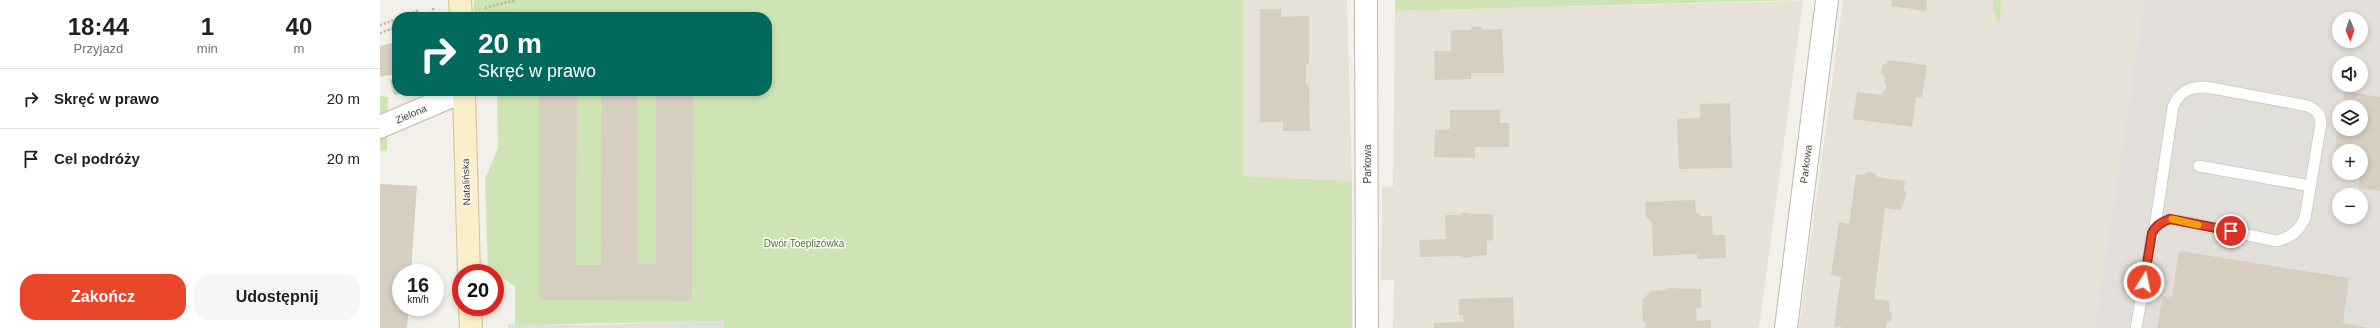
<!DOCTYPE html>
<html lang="pl">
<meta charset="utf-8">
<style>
body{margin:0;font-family:Helvetica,sans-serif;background:#f6f6f6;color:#202124;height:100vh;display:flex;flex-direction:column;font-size:15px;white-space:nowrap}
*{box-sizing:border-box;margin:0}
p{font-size:13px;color:#757577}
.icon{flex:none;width:22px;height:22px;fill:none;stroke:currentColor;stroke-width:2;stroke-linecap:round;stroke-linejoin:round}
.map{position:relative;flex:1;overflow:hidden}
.panel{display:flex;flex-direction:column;background:#fff;width:380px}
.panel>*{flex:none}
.guide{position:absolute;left:12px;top:12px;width:380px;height:84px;border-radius:16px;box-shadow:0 2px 6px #0003;background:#00695c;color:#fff;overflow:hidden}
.needle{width:26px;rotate:178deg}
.controls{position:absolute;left:1952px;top:12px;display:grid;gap:8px}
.controls a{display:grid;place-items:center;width:36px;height:36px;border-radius:50%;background:#fff;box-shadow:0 2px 6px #0003;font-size:20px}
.speed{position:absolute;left:12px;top:264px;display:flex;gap:8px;font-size:20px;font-weight:700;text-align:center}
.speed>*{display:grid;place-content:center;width:52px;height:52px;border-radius:50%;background:#fff;box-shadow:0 2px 6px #0003;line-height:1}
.speed small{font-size:10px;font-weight:400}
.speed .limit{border:6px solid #d22;background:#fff;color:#111}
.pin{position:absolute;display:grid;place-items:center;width:34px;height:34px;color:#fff;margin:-17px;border:2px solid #fff;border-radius:50%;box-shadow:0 1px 4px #0007}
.me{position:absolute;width:44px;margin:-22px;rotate:10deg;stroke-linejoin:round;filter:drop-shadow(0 0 3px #0008)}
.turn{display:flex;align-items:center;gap:14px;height:84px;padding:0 20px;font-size:18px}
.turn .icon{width:52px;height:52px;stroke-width:2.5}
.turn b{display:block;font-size:28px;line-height:34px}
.eta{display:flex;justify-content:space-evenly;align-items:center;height:68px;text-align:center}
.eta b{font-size:24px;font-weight:600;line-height:28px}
.action{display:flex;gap:8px;margin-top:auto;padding:8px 20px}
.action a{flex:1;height:46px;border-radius:16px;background:#ea4629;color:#fff;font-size:16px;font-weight:600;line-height:46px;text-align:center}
.action a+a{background:#f6f6f6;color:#202124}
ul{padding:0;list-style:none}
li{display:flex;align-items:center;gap:12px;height:60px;padding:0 20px;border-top:1px solid #e0e0e0}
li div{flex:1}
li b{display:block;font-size:15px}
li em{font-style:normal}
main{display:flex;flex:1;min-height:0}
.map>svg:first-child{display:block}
</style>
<main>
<section class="panel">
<div class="eta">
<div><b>18:44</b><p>Przyjazd</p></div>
<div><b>1</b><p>min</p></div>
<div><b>40</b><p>m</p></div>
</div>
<ul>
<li><svg class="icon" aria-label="right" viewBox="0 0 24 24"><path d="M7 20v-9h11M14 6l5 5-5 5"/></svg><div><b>Skręć w prawo</b></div><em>20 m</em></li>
<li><svg class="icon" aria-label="arrive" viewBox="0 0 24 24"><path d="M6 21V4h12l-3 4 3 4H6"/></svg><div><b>Cel podróży</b></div><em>20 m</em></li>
</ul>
<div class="action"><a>Zakończ</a><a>Udostępnij</a></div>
</section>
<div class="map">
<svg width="2000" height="328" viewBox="0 0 2000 328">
<rect width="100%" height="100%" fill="#f3f0e9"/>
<path fill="#e6e2d7" d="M 863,0 L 967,0 L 972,181 L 863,176 Z
M 1463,0 L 1613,0 L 1613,9 L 1619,24 L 1622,0 L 1764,0 L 1714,328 L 1419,328 Z
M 1423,1 L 1379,328 L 1013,328 L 1014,280 L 1001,280 L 1002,187 L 1013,186 L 1015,11 Z"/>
<path fill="#e2dfda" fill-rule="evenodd" d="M 1764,0 L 2000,0 L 2000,328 L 1714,328 ZM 1959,19 L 1981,19 L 1981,41 L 1959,41 ZM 1959,63 L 1981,63 L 1981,85 L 1959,85 ZM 1959,107 L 1981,107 L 1981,129 L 1959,129 ZM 1959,151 L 1981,151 L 1981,173 L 1959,173 ZM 1959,195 L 1981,195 L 1981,217 L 1959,217 Z
M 344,321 L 344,328 L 128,328 L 128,324 L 199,325 Z"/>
<path fill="#cfe4b4" d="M 94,0 L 863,0 L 863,176 L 972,181 L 972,328 L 344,328 L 344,321 L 135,325 L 135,286 L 108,270 L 105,179 L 118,148 L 117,91 L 387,91 L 387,17 L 94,17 Z
M 1015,0 L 1423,0 L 1015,11 Z
M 1613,0 L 1622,0 L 1619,26 L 1613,9 Z
M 0,96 L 8,97 L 7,150 L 0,151 Z"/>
<path fill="#e2e0dd" d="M 1825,105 L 1919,122 L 1904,209 L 1809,193 Z"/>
<path fill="#d7cec2" d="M 1512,0 L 1547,0 L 1546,11 L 1511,6 Z
M 880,9 L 901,9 L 901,17 L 929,16 L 929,63 L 926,64 L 926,85 L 929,85 L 930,131 L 903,131 L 903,122 L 880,122 Z
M 1093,26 L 1100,27 L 1104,30 L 1122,29 L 1124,73 L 1091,73 L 1091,79 L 1055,80 L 1054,51 L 1071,51 L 1071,30 L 1090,30 Z
M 17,42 L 17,91 L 29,92 L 14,95 L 10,80 L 16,78 L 15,74 L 0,77 L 0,46 Z
M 1508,60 L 1547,65 L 1542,98 L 1536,97 L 1532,127 L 1473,119 L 1477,92 L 1502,95 L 1503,90 L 1506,91 L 1506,84 L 1504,83 L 1505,77 L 1501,73 L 1502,67 Z
M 159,91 L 197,91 L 196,265 L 221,265 L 222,91 L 257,91 L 257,264 L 276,264 L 276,91 L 313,91 L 312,301 L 159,300 Z
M 1965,91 L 2000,97 L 2000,191 L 1979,188 L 1981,151 L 1959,151 L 1959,168 L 1952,167 L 1958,129 L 1981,129 L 1981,107 L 1962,107 Z
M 1350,103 L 1352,168 L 1299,169 L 1297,119 L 1320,118 L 1320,104 Z
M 1070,110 L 1120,110 L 1120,123 L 1129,123 L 1129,147 L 1095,147 L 1095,158 L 1054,157 L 1055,130 L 1070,129 Z
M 1487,172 L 1495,173 L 1497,177 L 1525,181 L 1524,190 L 1527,193 L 1521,210 L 1505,208 L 1494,299 L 1510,301 L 1509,311 L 1512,314 L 1511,321 L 1507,323 L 1506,328 L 1464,328 L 1454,326 L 1461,277 L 1451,275 L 1455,248 L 1459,222 L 1469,224 L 1476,174 L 1484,175 Z
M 0,184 L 37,186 L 31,273 L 21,273 L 21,307 L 29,307 L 27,328 L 0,328 Z
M 1315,200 L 1316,212 L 1321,216 L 1332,216 L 1333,235 L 1345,235 L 1346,258 L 1317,259 L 1317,254 L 1273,256 L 1272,223 L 1266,217 L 1265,202 Z
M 1083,212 L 1091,214 L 1113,214 L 1113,240 L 1107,241 L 1107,255 L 1081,258 L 1081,256 L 1040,257 L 1039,240 L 1066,239 L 1065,215 L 1080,215 Z
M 1799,251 L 1969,278 L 1963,323 L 1988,328 L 1777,328 L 1783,296 L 1792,297 Z
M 1287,288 L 1321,289 L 1321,308 L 1316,308 L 1317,321 L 1331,320 L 1331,328 L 1266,328 L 1266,322 L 1263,323 L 1262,300 L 1271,291 L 1287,290 Z
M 1133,297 L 1134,328 L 1054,328 L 1054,323 L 1084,322 L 1083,315 L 1079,315 L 1079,299 Z"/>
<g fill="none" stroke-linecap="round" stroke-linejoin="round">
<defs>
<path id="lane" d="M 1819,166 L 1931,186
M 1756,328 L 1771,243 L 1775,227 L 1793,107 C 1800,91 1809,87 1826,87 L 1928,106 C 1937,111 1940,113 1941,123 L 1925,218 C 1919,231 1911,237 1897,241 L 1790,219 L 1775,227"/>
<path id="street" d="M 986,0 L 987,328
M 0,127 L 84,91
M 1406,328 L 1447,0"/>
<path id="secondary" d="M 80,0 L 81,17
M 84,91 L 89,273
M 90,307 L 91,328"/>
</defs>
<use href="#lane" stroke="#beb7ac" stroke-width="12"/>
<use href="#street" stroke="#beb7ac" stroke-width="24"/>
<use href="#secondary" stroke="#cfc29b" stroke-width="24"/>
<path stroke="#beb39e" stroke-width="2.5" stroke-dasharray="2 2" stroke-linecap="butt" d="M 105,8 L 136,0
M 21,17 L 37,11 L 39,17
M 44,17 L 51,14 L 54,7
M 0,25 L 17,19
M 0,33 L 17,27"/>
<use href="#lane" stroke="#fff" stroke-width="11"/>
<use href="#street" stroke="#fff" stroke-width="22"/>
<use href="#secondary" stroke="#fbefcb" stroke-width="22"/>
</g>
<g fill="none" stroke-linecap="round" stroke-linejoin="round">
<defs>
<path id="route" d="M 1764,282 L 1772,233 C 1776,225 1782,222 1790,219 L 1851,231"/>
</defs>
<use href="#route" stroke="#982e1b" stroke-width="10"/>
<use href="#route" stroke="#ea4629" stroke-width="7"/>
<path stroke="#f59e0b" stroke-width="7" d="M 1792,219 L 1818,225"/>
</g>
<g text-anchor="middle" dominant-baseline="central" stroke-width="3" stroke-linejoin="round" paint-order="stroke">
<g font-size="10" fill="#464038" stroke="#fff">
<text transform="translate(31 114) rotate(-23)">Zielona</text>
<text transform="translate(987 164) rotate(-90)">Parkowa</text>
<text transform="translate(1426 164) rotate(-83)">Parkowa</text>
<text transform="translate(86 182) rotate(-92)">Natalińska</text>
</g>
<g font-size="10" fill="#49742f" stroke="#fff">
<text x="424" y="243">Dwór Toeplizówka</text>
</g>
</g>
</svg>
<div class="controls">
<a><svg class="needle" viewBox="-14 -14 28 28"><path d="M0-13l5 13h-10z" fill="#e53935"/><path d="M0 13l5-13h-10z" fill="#757577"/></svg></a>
<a><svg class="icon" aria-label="sound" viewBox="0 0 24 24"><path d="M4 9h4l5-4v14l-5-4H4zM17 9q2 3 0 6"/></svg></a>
<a><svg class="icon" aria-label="layers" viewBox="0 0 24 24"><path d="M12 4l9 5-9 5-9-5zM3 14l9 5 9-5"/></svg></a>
<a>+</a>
<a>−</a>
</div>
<div class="speed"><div>16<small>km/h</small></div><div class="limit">20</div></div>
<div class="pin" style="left:1851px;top:231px;background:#d93025"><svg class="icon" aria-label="arrive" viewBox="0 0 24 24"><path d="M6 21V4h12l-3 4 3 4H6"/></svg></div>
<svg class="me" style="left:1764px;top:282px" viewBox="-20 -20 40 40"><circle r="17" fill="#ea4629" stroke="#fff" stroke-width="3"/><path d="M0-11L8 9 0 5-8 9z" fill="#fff"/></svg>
<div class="guide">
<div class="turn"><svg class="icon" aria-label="right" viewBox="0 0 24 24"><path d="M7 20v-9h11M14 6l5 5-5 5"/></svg><div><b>20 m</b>Skręć w prawo</div></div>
</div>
</div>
</main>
